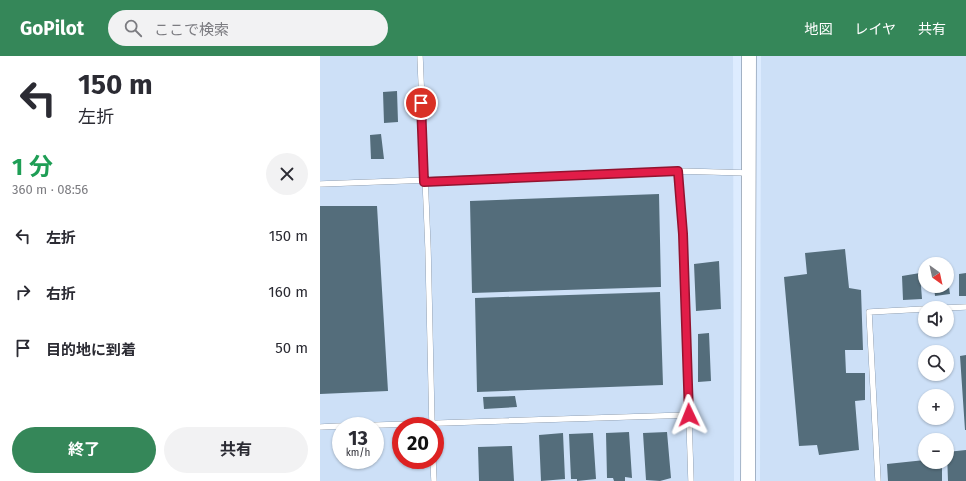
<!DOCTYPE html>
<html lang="ja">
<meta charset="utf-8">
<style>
body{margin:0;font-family:"Fira Sans","Noto Sans JP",sans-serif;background:#f2f2f3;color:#2b2b33;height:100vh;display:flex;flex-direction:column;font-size:15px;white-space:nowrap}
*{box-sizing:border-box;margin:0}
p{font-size:13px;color:#7c7c81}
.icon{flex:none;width:22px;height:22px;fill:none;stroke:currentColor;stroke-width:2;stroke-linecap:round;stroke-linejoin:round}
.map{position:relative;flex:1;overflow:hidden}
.panel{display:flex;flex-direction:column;background:#fff;width:320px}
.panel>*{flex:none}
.top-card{background:#fff;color:#2b2b33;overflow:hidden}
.needle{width:26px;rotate:147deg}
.controls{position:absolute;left:598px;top:201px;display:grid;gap:8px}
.controls a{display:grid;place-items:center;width:36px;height:36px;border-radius:50%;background:#fff;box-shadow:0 1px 3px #0004;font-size:20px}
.speed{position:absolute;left:12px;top:361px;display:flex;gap:8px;font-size:20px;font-weight:700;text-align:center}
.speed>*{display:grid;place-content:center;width:52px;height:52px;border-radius:50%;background:#fff;box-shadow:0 1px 3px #0004;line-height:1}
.speed small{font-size:10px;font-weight:400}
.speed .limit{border:6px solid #d22;background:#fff;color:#111}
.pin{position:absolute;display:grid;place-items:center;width:34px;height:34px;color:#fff;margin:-17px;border:2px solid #fff;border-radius:50%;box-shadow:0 1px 4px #0007}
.me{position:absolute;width:44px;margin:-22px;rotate:358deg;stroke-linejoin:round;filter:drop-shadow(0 0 3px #0008)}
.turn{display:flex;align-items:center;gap:14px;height:84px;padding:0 12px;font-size:18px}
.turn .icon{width:52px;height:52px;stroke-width:2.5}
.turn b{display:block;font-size:28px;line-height:34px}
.round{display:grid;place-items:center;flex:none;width:42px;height:42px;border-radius:21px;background:#f2f2f3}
.summary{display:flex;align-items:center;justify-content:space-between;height:68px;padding:0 12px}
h1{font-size:24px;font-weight:700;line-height:30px;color:#1e9e55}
.primary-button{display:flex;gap:8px;margin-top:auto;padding:8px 12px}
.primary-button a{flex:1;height:46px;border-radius:24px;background:#358759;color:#fff;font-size:16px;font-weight:700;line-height:46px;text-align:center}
.primary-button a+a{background:#f2f2f3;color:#2b2b33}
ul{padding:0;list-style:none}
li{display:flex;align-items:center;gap:12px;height:56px;padding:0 12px}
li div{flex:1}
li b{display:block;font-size:15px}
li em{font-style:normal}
header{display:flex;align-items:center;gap:24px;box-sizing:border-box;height:56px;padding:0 20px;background:#358759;color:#fff}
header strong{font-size:19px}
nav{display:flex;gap:22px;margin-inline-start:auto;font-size:14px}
.search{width:280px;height:36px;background:#f2f2f3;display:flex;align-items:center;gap:10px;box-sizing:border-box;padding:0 14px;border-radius:22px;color:#7c7c81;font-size:15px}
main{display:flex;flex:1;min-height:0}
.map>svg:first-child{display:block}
</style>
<header>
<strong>GoPilot</strong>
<div class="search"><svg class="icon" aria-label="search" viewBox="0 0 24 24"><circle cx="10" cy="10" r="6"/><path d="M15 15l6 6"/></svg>ここで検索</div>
<nav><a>地図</a><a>レイヤ</a><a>共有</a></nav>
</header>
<main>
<section class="panel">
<div class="top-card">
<div class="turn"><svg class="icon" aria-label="left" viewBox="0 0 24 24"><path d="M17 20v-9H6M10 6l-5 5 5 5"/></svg><div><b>150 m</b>左折</div></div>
</div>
<div class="summary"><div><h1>1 分</h1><p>360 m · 08:56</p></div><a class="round"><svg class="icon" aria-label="close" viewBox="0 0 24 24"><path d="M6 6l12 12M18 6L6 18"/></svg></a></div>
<ul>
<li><svg class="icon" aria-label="left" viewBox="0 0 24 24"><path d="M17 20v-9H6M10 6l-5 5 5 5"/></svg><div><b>左折</b></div><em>150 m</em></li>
<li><svg class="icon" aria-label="right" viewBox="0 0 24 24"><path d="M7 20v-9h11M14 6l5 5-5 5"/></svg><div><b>右折</b></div><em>160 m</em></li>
<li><svg class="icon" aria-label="arrive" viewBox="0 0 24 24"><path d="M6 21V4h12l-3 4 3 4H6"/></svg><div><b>目的地に到着</b></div><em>50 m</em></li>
</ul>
<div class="primary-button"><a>終了</a><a>共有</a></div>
</section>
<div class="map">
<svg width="646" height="425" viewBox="0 0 646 425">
<rect width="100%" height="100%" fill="#ddecff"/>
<path fill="#cde0f7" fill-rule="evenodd" d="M 0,0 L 413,0 L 414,425 L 0,425 ZM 21,370 L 55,370 L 55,404 L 21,404 ZM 81,370 L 115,370 L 115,404 L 81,404 Z
M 441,0 L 646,0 L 646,425 L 440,425 ZM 605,208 L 627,208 L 627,230 L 605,230 ZM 605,252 L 627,252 L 627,274 L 605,274 ZM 605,296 L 627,296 L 627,318 L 605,318 ZM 605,340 L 627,340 L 627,362 L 605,362 ZM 605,384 L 627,384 L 627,406 L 605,406 Z"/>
<path fill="#546d7b" d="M 77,35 L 78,66 L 64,67 L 63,36 Z
M 61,78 L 64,103 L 51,103 L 50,79 Z
M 339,138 L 341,231 L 152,237 L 150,145 Z
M 0,150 L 57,150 L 68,335 L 0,338 Z
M 525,193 L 529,232 L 541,234 L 543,294 L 525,294 L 526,317 L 545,317 L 545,344 L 535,345 L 539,394 L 499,399 L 497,389 L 479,390 L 464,221 L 487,218 L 485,197 Z
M 399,205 L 401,253 L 376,255 L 374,208 Z
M 600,217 L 602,243 L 583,244 L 582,220 Z
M 646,217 L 646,240 L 639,240 L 639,218 Z
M 628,225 L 630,238 L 615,240 L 614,230 L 627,230 Z
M 340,236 L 343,329 L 157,336 L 155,242 Z
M 389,277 L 391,325 L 378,326 L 378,278 Z
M 646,299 L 646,374 L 645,374 L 640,300 Z
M 195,340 L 197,351 L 164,353 L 163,341 Z
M 309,376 L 312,422 L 305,421 L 305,425 L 294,425 L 293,422 L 287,422 L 286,377 Z
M 347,376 L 351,422 L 340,425 L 326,424 L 323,377 Z
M 243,377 L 245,423 L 221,425 L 219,379 Z
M 273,377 L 276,423 L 257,425 L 257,423 L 251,423 L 249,378 Z
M 192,390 L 194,425 L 159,425 L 158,391 Z
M 646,394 L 646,425 L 628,425 L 627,396 Z
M 605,404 L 605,406 L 622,406 L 622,425 L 568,425 L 567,408 Z"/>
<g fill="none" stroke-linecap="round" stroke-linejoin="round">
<defs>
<path id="service" d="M 100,0 L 108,192 L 112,370
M 358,115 L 363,177 L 371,425
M 0,128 L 358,115 L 429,117
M 623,252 L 646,251
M 28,370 L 369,359
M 0,371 L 21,370
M 113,404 L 114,425
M 558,425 L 549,256 L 605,253"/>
<path id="tertiary" d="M 428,425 L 429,0"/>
</defs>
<use href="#service" stroke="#6a7b90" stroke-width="6"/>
<use href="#tertiary" stroke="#6a7b90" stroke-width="15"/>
<use href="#service" stroke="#fff" stroke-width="5.5"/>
<use href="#tertiary" stroke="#fff" stroke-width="14"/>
</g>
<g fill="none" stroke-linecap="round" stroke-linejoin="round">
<defs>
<path id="route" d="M 101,47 L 104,126 L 358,115 L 363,178 L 369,359"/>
</defs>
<use href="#route" stroke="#92132f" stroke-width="10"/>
<use href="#route" stroke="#e11d48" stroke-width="7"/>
</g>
</svg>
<div class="controls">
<a><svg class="needle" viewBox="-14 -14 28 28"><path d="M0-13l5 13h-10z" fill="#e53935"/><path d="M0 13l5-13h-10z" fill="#7c7c81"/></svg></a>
<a><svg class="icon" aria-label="sound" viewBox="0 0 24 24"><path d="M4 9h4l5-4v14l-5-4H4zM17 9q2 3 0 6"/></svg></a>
<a><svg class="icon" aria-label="search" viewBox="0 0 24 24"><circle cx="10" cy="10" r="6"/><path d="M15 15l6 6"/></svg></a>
<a>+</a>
<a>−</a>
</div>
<div class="speed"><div>13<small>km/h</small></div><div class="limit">20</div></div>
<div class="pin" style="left:101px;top:47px;background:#d93025"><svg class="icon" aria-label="arrive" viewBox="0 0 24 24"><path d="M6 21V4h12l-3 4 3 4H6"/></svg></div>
<svg class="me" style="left:369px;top:359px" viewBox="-20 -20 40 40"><path d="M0-17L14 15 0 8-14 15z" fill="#e11d48" stroke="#fff" stroke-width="4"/></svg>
</div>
</main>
